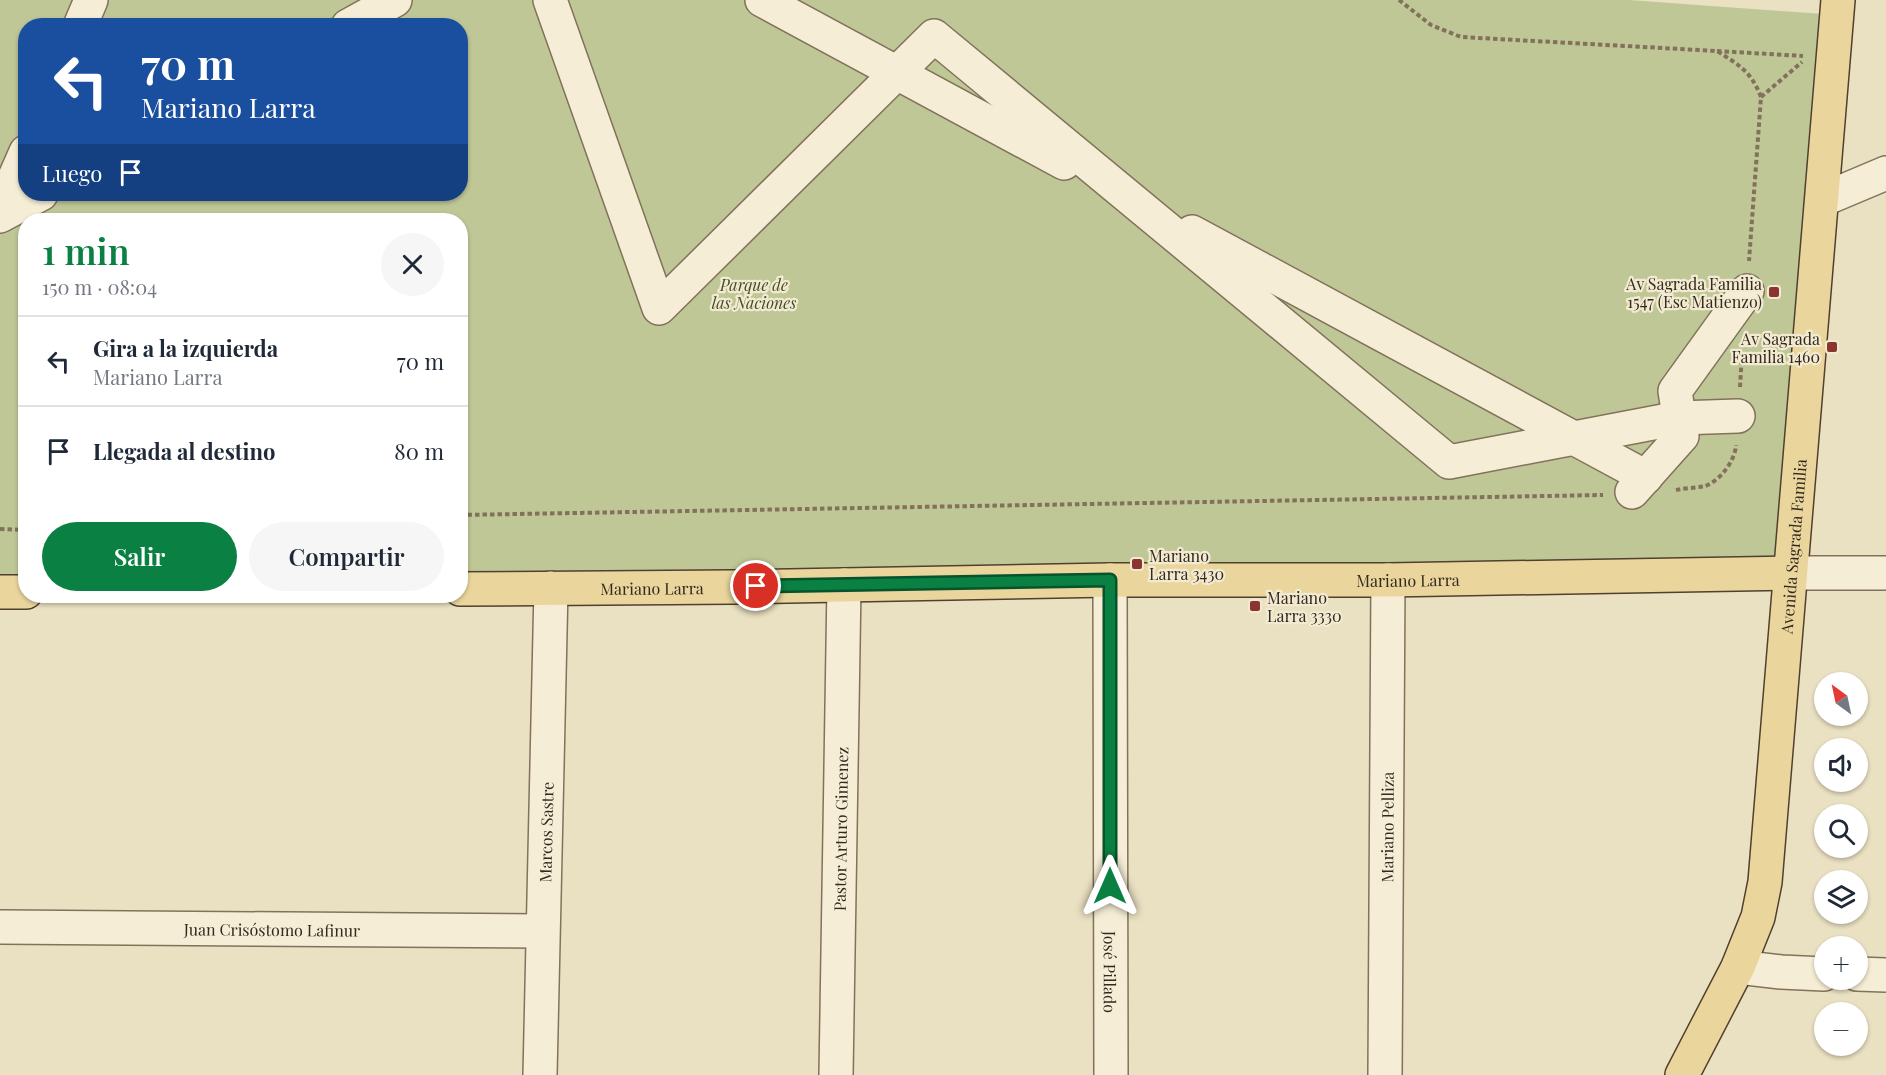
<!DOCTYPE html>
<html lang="es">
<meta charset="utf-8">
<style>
body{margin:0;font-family:"Playfair Display",serif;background:#f6f6f7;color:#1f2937;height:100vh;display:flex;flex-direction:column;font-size:22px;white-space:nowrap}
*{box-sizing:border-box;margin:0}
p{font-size:20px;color:#747a83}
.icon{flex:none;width:33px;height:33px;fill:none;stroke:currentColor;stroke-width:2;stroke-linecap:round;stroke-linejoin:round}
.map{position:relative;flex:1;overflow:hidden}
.drawer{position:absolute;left:18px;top:213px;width:450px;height:390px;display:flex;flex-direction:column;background:#fff;border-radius:24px;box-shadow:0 2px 4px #0004}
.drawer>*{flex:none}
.guide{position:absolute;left:18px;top:18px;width:450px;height:183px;border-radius:24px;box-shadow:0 2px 4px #0004;background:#1a4fa0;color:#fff;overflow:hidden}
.needle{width:39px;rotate:327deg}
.fabs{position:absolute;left:1814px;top:672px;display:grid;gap:12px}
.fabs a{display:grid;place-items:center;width:54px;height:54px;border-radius:50%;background:#fff;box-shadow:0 2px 4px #0004;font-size:30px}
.pin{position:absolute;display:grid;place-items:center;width:51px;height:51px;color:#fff;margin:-26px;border:3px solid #fff;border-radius:50%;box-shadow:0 2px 6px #0007}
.me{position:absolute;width:66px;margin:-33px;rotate:0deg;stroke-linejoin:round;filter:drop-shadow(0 0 4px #0008)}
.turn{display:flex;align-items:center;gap:21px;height:126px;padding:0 24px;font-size:27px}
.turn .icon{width:78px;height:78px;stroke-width:2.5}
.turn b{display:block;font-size:42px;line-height:51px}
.then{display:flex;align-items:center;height:57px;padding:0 24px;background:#0003;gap:12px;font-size:22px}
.round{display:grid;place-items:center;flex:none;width:63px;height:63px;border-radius:32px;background:#f6f6f7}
.overview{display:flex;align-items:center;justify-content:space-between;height:102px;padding:0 24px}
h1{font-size:36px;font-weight:600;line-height:45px;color:#0b8043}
.cta{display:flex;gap:12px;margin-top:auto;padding:12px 24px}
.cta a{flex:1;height:69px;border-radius:36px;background:#0b8043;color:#fff;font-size:24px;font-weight:600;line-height:69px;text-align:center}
.cta a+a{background:#f6f6f7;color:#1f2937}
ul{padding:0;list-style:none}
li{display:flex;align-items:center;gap:18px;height:90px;padding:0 24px;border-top:2px solid #e0e1e3}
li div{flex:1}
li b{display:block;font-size:22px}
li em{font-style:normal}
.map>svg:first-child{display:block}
</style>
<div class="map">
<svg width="1886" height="1075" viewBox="0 0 1886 1075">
<rect width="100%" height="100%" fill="#eae0c2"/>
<path fill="#bfc797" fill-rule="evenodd" d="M 0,0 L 1629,0 L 1837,15 L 1790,573 L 461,589 L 460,220 L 26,220 L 25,592 L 0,592 ZM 26,26 L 460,26 L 460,194 L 26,194 Z"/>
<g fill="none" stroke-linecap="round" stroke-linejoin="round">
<defs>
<g id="minor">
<path d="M 550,0 L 659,308 L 934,36 L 1449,462 L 1679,418 L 1738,416"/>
<path d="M 762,0 L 1064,163"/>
<path d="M 80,26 L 91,0"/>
<path d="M 348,26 L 395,0"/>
<path d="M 1822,200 L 1886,173"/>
<path d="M 0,211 L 26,152"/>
<path d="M 0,216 L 41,194"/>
<path d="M 1192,232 L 1646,477"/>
<path d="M 1632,492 L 1682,436 L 1675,391 L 1747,291"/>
<path d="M 1790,573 L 1886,573"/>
<path id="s1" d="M 1110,580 L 1111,1075"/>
<path id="s2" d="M 0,927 L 542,931"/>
<path d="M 1738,967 L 1781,972 L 1824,974"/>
<path d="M 1857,974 L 1886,975"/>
<path id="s3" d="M 540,1075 L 551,588"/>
<path id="s4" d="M 836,1075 L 844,585"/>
<path id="s5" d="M 1385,1075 L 1388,580"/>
</g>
<g id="major">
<path id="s6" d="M 460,589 L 733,587 L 1110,580 L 1388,580 L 1790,573"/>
<path d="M 0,592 L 26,592"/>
<path id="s7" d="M 1682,1075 L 1738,967 L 1758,917 L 1765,882 L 1838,0"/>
</g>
</defs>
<use href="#minor" stroke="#82725b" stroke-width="36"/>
<use href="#major" stroke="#50402f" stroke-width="36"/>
<path stroke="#82725b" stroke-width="4" stroke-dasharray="4.5 3" stroke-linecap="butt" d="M 1399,0 L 1431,25 L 1461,37 L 1717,51 C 1739,65 1751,71 1761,97 L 1749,261
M 1717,51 L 1803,56
M 1761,97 L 1802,62
M 1740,387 L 1742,353
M 1676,490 C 1685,488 1696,488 1705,486 C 1720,481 1735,461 1736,445
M 460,515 L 1603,495
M 0,529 L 26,530"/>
<use href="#minor" stroke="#f5edd5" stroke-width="33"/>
<use href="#major" stroke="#ead69d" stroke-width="33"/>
</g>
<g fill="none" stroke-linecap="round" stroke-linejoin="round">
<defs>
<path id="route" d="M 756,586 L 1110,580 L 1110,886"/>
</defs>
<use href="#route" stroke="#07532c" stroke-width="15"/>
<use href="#route" stroke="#0b8043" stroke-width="10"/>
</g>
<g fill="#8c3430" stroke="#f2ead1" stroke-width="2">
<rect x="1768" y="286" width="12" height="12" rx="3"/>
<rect x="1826" y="341" width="12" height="12" rx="3"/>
<rect x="1131" y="558" width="12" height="12" rx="3"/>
<rect x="1249" y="600" width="12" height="12" rx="3"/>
</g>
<g text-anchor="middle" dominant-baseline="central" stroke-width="4.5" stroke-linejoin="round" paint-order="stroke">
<g font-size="16" fill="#33291e" stroke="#f2ead1" text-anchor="end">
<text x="1762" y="283">Av Sagrada Familia<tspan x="1762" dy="18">1547 (Esc Matienzo)</tspan></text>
<text x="1820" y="338">Av Sagrada<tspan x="1820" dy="18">Familia 1460</tspan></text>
<text x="1149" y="555" text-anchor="start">Mariano<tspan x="1149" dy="18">Larra 3430</tspan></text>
<text x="1267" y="597" text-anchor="start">Mariano<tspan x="1267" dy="18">Larra 3330</tspan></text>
</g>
<g font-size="16" font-style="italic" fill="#424e26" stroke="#f2ead1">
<text x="754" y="284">Parque de<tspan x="754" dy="18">las Naciones</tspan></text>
</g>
<g font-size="16" fill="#33291e" stroke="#f2ead1">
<text stroke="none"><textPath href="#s7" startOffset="548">Avenida Sagrada Familia</textPath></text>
<text stroke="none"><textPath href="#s6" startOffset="948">Mariano Larra</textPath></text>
<text stroke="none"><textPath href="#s6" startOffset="192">Mariano Larra</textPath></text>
<text stroke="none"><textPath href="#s5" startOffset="248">Mariano Pelliza</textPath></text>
<text stroke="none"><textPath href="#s4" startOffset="246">Pastor Arturo Gimenez</textPath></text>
<text stroke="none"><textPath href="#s3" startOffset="243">Marcos Sastre</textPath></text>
<text stroke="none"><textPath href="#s2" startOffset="272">Juan Crisóstomo Lafinur</textPath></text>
<text stroke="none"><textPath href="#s1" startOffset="392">José Pillado</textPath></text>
</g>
</g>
</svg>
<div class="fabs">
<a><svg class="needle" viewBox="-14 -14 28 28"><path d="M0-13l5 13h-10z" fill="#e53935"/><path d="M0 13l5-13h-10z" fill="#747a83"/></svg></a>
<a><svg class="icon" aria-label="sound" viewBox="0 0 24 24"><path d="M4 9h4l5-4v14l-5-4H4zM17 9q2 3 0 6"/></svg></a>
<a><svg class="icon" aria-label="search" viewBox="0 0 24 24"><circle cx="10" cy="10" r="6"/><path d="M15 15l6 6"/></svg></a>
<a><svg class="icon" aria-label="layers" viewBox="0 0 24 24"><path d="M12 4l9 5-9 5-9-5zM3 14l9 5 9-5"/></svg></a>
<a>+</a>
<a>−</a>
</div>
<div class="pin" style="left:756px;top:586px;background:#d93025"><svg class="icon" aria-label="arrive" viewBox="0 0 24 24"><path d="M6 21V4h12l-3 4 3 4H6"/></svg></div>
<svg class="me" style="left:1110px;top:886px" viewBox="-20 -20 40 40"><path d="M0-17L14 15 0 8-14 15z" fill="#0b8043" stroke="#fff" stroke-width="4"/></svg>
<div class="guide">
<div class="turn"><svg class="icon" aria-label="left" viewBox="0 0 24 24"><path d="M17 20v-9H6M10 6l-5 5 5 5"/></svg><div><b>70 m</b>Mariano Larra</div></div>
<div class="then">Luego<svg class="icon" aria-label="arrive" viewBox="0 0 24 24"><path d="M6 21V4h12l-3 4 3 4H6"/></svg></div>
</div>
<section class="drawer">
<div class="overview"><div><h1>1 min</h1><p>150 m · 08:04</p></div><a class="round"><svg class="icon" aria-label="close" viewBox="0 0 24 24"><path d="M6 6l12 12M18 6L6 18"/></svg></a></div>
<ul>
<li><svg class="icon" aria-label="left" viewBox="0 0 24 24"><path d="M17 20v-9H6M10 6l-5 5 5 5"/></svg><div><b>Gira a la izquierda</b><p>Mariano Larra</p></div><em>70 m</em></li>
<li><svg class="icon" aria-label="arrive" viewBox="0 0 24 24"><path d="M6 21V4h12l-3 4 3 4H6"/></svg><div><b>Llegada al destino</b></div><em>80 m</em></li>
</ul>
<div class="cta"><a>Salir</a><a>Compartir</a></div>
</section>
</div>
